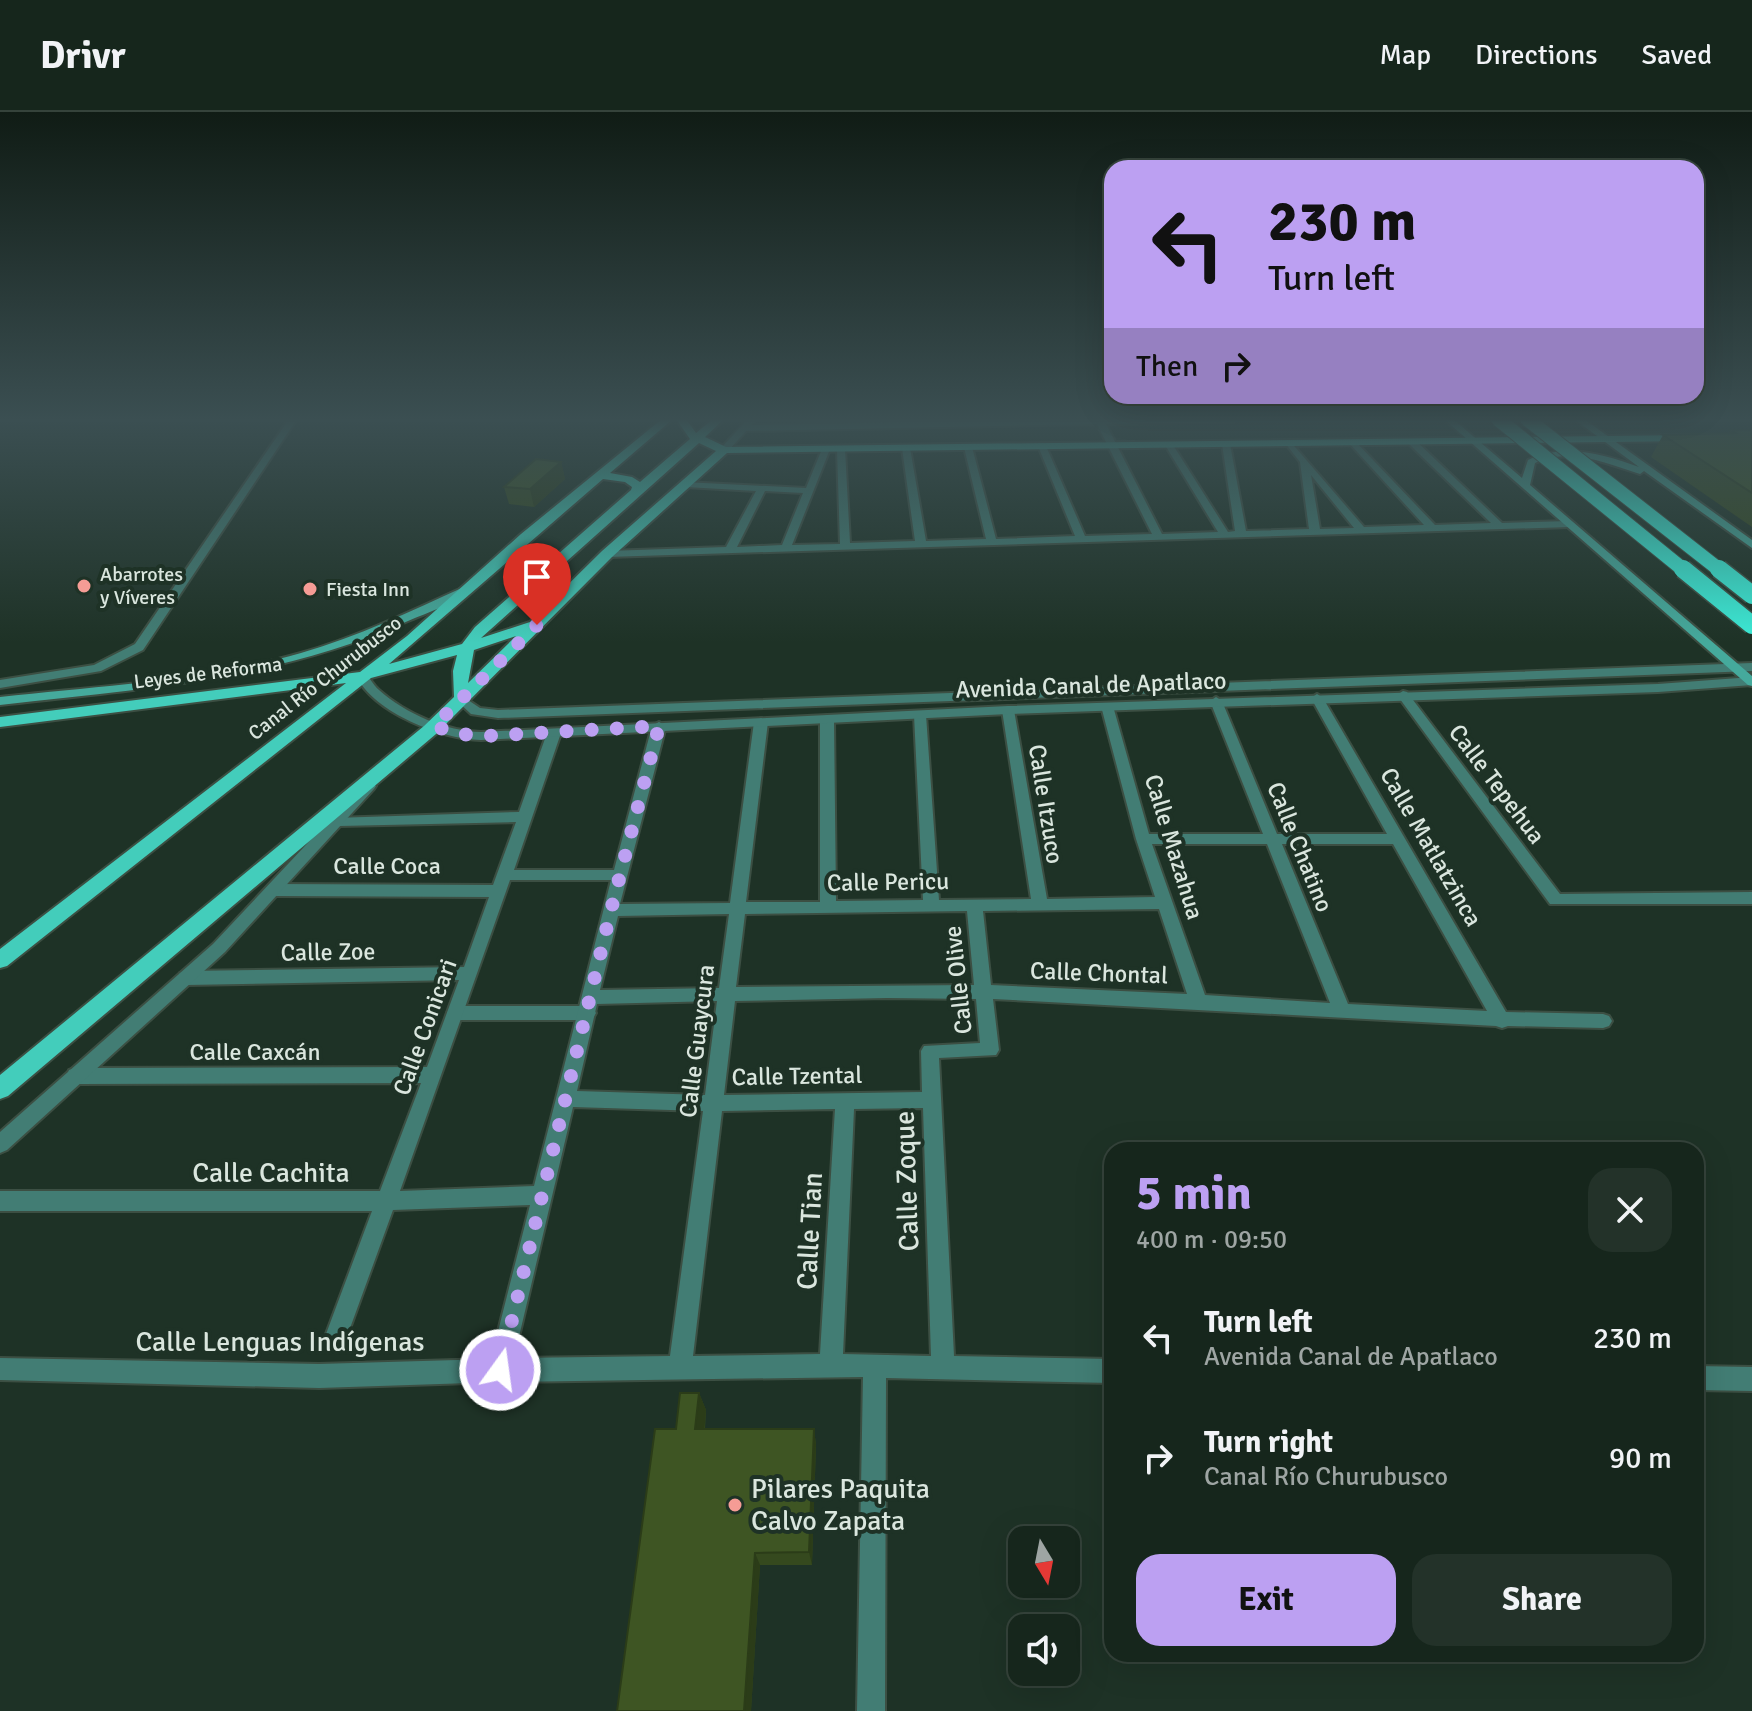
<!DOCTYPE html>
<meta charset="utf-8">
<style>
body{margin:0;font-family:Signika,sans-serif;background:#233229;color:#f1f3f6;height:100vh;display:flex;flex-direction:column;font-size:30px;white-space:nowrap}
*{box-sizing:border-box;margin:0}
p{font-size:26px;color:#9ea5a3}
.icon{flex:none;width:44px;height:44px;fill:none;stroke:currentColor;stroke-width:2;stroke-linecap:round;stroke-linejoin:round}
.map{position:relative;flex:1;overflow:hidden}
.drawer{position:absolute;left:1104px;top:1030px;width:600px;height:520px;display:flex;flex-direction:column;background:#16261c;border-radius:24px;box-shadow:0 8px 32px #0002,0 0 0 2px #35433b}
.drawer>*{flex:none}
.banner{position:absolute;left:1104px;top:48px;width:600px;height:244px;border-radius:24px;box-shadow:0 8px 32px #0002,0 0 0 2px #35433b;background:#bca0f2;color:#111;overflow:hidden}
.needle{width:52px;rotate:170deg}
.controls{position:absolute;left:1008px;top:1414px;display:grid;gap:16px}
.controls a{display:grid;place-items:center;width:72px;height:72px;border-radius:16px;background:#16261c;box-shadow:0 8px 32px #0002,0 0 0 2px #35433b;font-size:40px}
.pin{position:absolute;display:grid;place-items:center;width:68px;height:68px;color:#fff;margin:-82px -34px;border-radius:50% 50% 50% 0;rotate:-45deg;box-shadow:0 0 8px #0007}
.pin .icon{rotate:45deg}
.me{position:absolute;width:88px;margin:-44px;rotate:14deg;stroke-linejoin:round;filter:drop-shadow(0 0 6px #0008)}
.turn{display:flex;align-items:center;gap:28px;height:168px;padding:0 32px;font-size:36px}
.turn .icon{width:104px;height:104px;stroke-width:2.5}
.turn b{display:block;font-size:56px;line-height:68px}
.then{display:flex;align-items:center;height:76px;padding:0 32px;background:#0003;gap:16px;font-size:30px}
.round{display:grid;place-items:center;flex:none;width:84px;height:84px;border-radius:24px;background:#233229}
.summary{display:flex;align-items:center;justify-content:space-between;height:136px;padding:0 32px}
h1{font-size:48px;font-weight:800;line-height:60px;color:#bca0f2}
.cta{display:flex;gap:16px;margin-top:auto;padding:16px 32px}
.cta a{flex:1;height:92px;border-radius:24px;background:#bca0f2;color:#111;font-size:32px;font-weight:800;line-height:92px;text-align:center}
.cta a+a{background:#233229;color:#f1f3f6}
ul{padding:0;list-style:none}
li{display:flex;align-items:center;gap:24px;height:120px;padding:0 32px}
li div{flex:1}
li b{display:block;font-size:30px}
li em{font-style:normal}
header{display:flex;align-items:center;gap:48px;box-sizing:border-box;height:112px;padding:0 40px;background:#16261c;border-bottom:2px solid #35433b}
header strong{font-size:38px}
nav{display:flex;gap:44px;margin-inline-start:auto;font-size:28px}
.map>svg:first-child{display:block}
</style>
<header>
<strong>Drivr</strong>
<nav><a>Map</a><a>Directions</a><a>Saved</a></nav>
</header>
<div class="map">
<svg width="1752" height="1599" viewBox="0 0 1752 1599">
<rect width="100%" height="100%" fill="#1e3226"/>
<g fill="none" stroke-linecap="round" stroke-linejoin="round">
<defs>
<path id="pedestrian" d="M 456,894 L 587,894 L 593,896 L 596,901 L 593,906 L 587,908 L 456,908 L 450,906 L 447,901 L 450,896 Z"/>
<path id="minor" d="M 289,307 L 297,307 L 143,538 L 101,559 L 0,576 L 0,568 L 94,553 L 135,532 Z
M 1094,307 L 1237,307 L 1233,310 L 1106,312 L 1162,422 L 1218,420 L 1165,333 L 1169,330 L 1173,333 L 1228,420 L 1235,419 L 1222,332 L 1226,329 L 1230,332 L 1246,419 L 1309,417 L 1300,350 L 1285,331 L 1289,328 L 1364,415 L 1424,413 L 1350,332 L 1349,330 L 1353,327 L 1435,413 L 1491,411 L 1409,332 L 1409,328 L 1415,328 L 1502,411 L 1570,409 L 1575,412 L 1570,415 L 607,445 L 602,442 L 607,439 L 726,435 L 756,379 L 686,375 L 681,372 L 683,370 L 806,376 L 822,337 L 826,334 L 830,337 L 792,433 L 840,432 L 837,337 L 841,334 L 845,337 L 850,431 L 915,429 L 902,336 L 906,333 L 910,336 L 926,429 L 986,427 L 964,335 L 968,332 L 972,335 L 996,427 L 1075,424 L 1038,334 L 1042,331 L 1046,334 L 1085,424 L 1152,422 L 1097,312 L 744,319 L 740,316 L 744,313 ZM 1311,363 L 1354,416 L 1320,417 ZM 765,379 L 803,381 L 782,433 L 737,435 Z
M 1403,579 L 1407,580 L 1560,782 L 1752,780 L 1752,792 L 1550,792 L 1397,583 Z
M 1317,582 L 1323,586 L 1506,900 L 1603,902 L 1609,904 L 1612,909 L 1609,914 L 1603,916 L 1508,914 L 1502,916 L 1496,914 L 993,887 L 999,938 L 996,943 L 939,946 L 954,1244 L 1112,1247 L 1112,1271 L 886,1266 L 885,1599 L 857,1599 L 863,1265 L 500,1270 L 319,1276 L 0,1268 L 0,1246 L 319,1252 L 491,1247 L 530,1093 L 393,1098 L 345,1230 L 337,1233 L 329,1230 L 326,1222 L 372,1099 L 0,1099 L 0,1079 L 380,1079 L 421,971 L 76,972 L 69,970 L 67,964 L 69,958 L 76,956 L 427,955 L 459,868 L 186,873 L 180,871 L 177,866 L 180,861 L 186,859 L 464,855 L 489,785 L 274,784 L 266,778 L 274,772 L 493,773 L 516,710 L 339,714 L 334,712 L 332,709 L 334,706 L 519,700 L 547,621 L 554,617 L 561,621 L 514,758 L 614,758 L 652,614 L 659,610 L 666,614 L 620,792 L 730,791 L 754,610 L 761,606 L 768,610 L 746,790 L 820,790 L 820,607 L 827,603 L 834,607 L 836,789 L 923,788 L 914,603 L 920,599 L 926,603 L 939,788 L 1031,787 L 1002,598 L 1008,594 L 1014,598 L 1047,787 L 1155,785 L 1136,727 L 1101,594 L 1102,591 L 1112,591 L 1113,594 L 1149,722 L 1263,722 L 1210,589 L 1216,585 L 1222,589 L 1277,722 L 1387,722 L 1311,586 ZM 1152,732 L 1267,732 L 1330,891 L 1205,883 ZM 1282,732 L 1393,732 L 1487,899 L 1348,892 ZM 510,768 L 611,768 L 534,1074 L 400,1079 ZM 1159,797 L 1187,882 L 991,873 L 983,799 ZM 967,799 L 974,873 L 736,875 L 745,802 ZM 729,802 L 719,876 L 600,878 L 618,804 ZM 887,886 L 976,887 L 980,931 L 924,934 L 921,939 L 922,980 L 724,983 L 735,889 ZM 717,889 L 705,983 L 577,979 L 597,892 ZM 573,995 L 703,999 L 670,1244 L 514,1246 ZM 923,996 L 931,1244 L 843,1242 L 854,997 ZM 835,997 L 820,1242 L 693,1244 L 722,999 Z
M 1696,1254 L 1752,1255 L 1752,1279 L 1696,1278 Z"/>
<path id="tertiary" d="M 748,307 L 757,307 L 727,340 L 721,340 L 721,336 Z
M 1752,551 L 1752,559 L 498,606 L 471,602 L 456,588 L 462,584 L 480,596 L 498,598 Z
M 362,560 C 370,564 372,572 379,578 C 406,602 446,619 481,620 L 1008,594 L 1658,572 L 1752,565 L 1752,573 L 1658,580 L 1008,602 L 481,628 C 441,627 375,601 356,564 Z
M 369,669 L 376,674 L 374,677 L 225,840 L 7,1038 L 0,1041 L 0,1020 L 213,832 L 364,671 Z"/>
<path id="secondary" d="M 1444,307 L 1453,307 L 1522,366 L 1528,348 C 1564,331 1603,342 1639,355 L 1574,307 L 1584,307 L 1752,428 L 1752,436 L 1644,359 L 1640,362 C 1605,351 1571,335 1535,351 L 1530,373 L 1752,564 L 1752,574 L 1748,573 Z
M 464,475 L 474,477 C 456,491 429,500 408,509 C 276,568 142,577 0,593 L 0,585 C 100,574 203,569 301,541 C 357,525 411,499 464,475 Z"/>
<path id="primary" d="M 662,307 L 673,307 L 610,361 L 632,365 L 640,370 L 690,327 L 676,307 L 686,307 L 696,321 L 713,307 L 724,307 L 705,325 L 726,335 L 1689,323 L 1694,326 L 1689,329 L 727,341 L 612,445 L 436,622 L 8,984 L 0,987 L 0,963 L 424,614 L 454,585 L 453,559 L 457,543 L 371,566 L 7,854 L 0,856 L 0,837 L 346,571 L 0,615 L 0,605 L 360,560 L 407,524 L 521,422 ZM 699,331 L 716,339 L 602,439 L 530,510 L 481,526 ZM 603,367 L 625,370 L 632,375 L 631,378 L 475,515 L 462,532 L 389,552 ZM 516,524 L 468,571 L 474,538 Z"/>
</defs>
<use href="#pedestrian" stroke="#3c4f43" stroke-width="4"/>
<use href="#minor" stroke="#3c4f43" stroke-width="4"/>
<use href="#tertiary" stroke="#3c4f43" stroke-width="4"/>
<use href="#secondary" stroke="#3c4f43" stroke-width="4"/>
<use href="#primary" stroke="#3c4f43" stroke-width="4"/>
<use href="#pedestrian" fill="#427d74" fill-rule="evenodd"/>
<use href="#minor" fill="#427d74" fill-rule="evenodd"/>
<use href="#tertiary" fill="#427d74" fill-rule="evenodd"/>
<use href="#secondary" fill="#45aa9c" fill-rule="evenodd"/>
<use href="#primary" fill="#43cdbb" fill-rule="evenodd"/>
<defs>
<path id="motorway-bridge-far1" d="M 1498,307 L 1685,459
M 1527,307 L 1721,459"/>
<path id="motorway-bridge" d="M 1683,457 L 1752,513
M 1719,457 L 1752,483"/>
</defs>
<use href="#motorway-bridge-far1" stroke="#3c4f43" stroke-width="16" stroke-linecap="butt"/>
<use href="#motorway-bridge" stroke="#3c4f43" stroke-width="21" stroke-linecap="butt"/>
<use href="#motorway-bridge-far1" stroke="#3becd7" stroke-width="14"/>
<use href="#motorway-bridge" stroke="#3becd7" stroke-width="18"/>
</g>
<path fill="#35491e" d="M 1731,318 L 1752,318 L 1752,415 L 1651,345 L 1663,323 L 1729,321 Z
M 561,350 L 565,367 L 534,395 L 509,392 L 504,375 Z
M 699,1281 L 706,1298 L 705,1317 L 814,1317 L 816,1333 L 812,1453 L 760,1453 L 751,1599 L 617,1599 L 676,1317 Z"/>
<path fill="#2b3c18" d="M 561,350 L 565,367 L 534,395 L 530,377 Z
M 699,1281 L 706,1298 L 703,1333 L 695,1317 Z
M 814,1317 L 816,1333 L 812,1453 L 809,1440 Z
M 755,1441 L 760,1453 L 751,1599 L 744,1599 Z"/>
<path fill="#3e5523" stroke="#2b3c18" stroke-width="2" d="M 1731,318 L 1752,318 L 1752,381 L 1663,323 L 1736,321 Z
M 536,347 L 561,350 L 530,377 L 504,375 Z
M 680,1281 L 699,1281 L 695,1317 L 814,1317 L 809,1440 L 755,1441 L 744,1599 L 617,1599 L 655,1317 L 676,1317 Z"/>
<linearGradient id="sky" x2="0" y2="1"><stop stop-color="#101c15"/><stop offset="0.58" stop-color="#3b4f52"/><stop offset="1" stop-color="#3b4f52" stop-opacity="0"/></linearGradient>
<rect width="1752" height="531" fill="url(#sky)"/>
<g fill="none" stroke-linecap="round" stroke-linejoin="round">
<path stroke="#bca0f2" stroke-width="14" stroke-dasharray="0 25.2" d="M 500,1258 L 611,798 L 659,614 L 485,624 L 459,622 L 434,614 L 537,513"/>
</g>
<g fill="#f59c95" stroke="#1e3226" stroke-width="3">
<circle cx="84" cy="474" r="8"/>
<circle cx="310" cy="477" r="8"/>
<circle cx="735" cy="1393" r="8"/>
</g>
<g text-anchor="middle" dominant-baseline="central" stroke-width="8" stroke-linejoin="round" paint-order="stroke">
<g font-size="20" fill="#dae6de" stroke="#1e3226" text-anchor="start">
<text x="100" y="462">Abarrotes<tspan x="100" dy="23">y Víveres</tspan></text>
<text x="326" y="477">Fiesta Inn</text>
</g>
<g font-size="20" fill="#dae6de" stroke="#1e3226">
<text transform="translate(208 561) rotate(-7)">Leyes de Reforma</text>
<text transform="translate(325 566) rotate(-38)">Canal Río Churubusco</text>
</g>
<g font-size="24" fill="#dae6de" stroke="#1e3226">
<text transform="translate(1091 573) rotate(-2)">Avenida Canal de Apatlaco</text>
<text transform="translate(1497 672) rotate(53)">Calle Tepehua</text>
<text transform="translate(1046 692) rotate(81)">Calle Itzuco</text>
<text transform="translate(1174 735) rotate(73)">Calle Mazahua</text>
<text transform="translate(1300 735) rotate(68)">Calle Chatino</text>
<text transform="translate(1431 735) rotate(60)">Calle Matlatzinca</text>
<text x="387" y="754">Calle Coca</text>
<text transform="translate(888 770) rotate(-1)">Calle Pericu</text>
<text transform="translate(328 840) rotate(-1)">Calle Zoe</text>
<text transform="translate(1099 861) rotate(2)">Calle Chontal</text>
<text transform="translate(958 868) rotate(-96)">Calle Olive</text>
<text transform="translate(425 915) rotate(-70)">Calle Conicari</text>
<text transform="translate(697 929) rotate(-83)">Calle Guaycura</text>
<text x="255" y="940">Calle Caxcán</text>
<text transform="translate(797 964) rotate(-1)">Calle Tzental</text>
</g>
<g font-size="28" fill="#dae6de" stroke="#1e3226">
<text x="271" y="1061">Calle Cachita</text>
<text transform="translate(907 1069) rotate(-92)">Calle Zoque</text>
<text transform="translate(810 1119) rotate(-87)">Calle Tian</text>
<text x="280" y="1230">Calle Lenguas Indígenas</text>
</g>
<g font-size="28" fill="#dae6de" stroke="#1e3226" text-anchor="start">
<text x="751" y="1377">Pilares Paquita<tspan x="751" dy="32">Calvo Zapata</tspan></text>
</g>
</g>
</svg>
<div class="controls">
<a><svg class="needle" viewBox="-14 -14 28 28"><path d="M0-13l5 13h-10z" fill="#e53935"/><path d="M0 13l5-13h-10z" fill="#9ea5a3"/></svg></a>
<a><svg class="icon" aria-label="sound" viewBox="0 0 24 24"><path d="M4 9h4l5-4v14l-5-4H4zM17 9q2 3 0 6"/></svg></a>
</div>
<div class="pin" style="left:537px;top:513px;background:#d93025"><svg class="icon" aria-label="arrive" viewBox="0 0 24 24"><path d="M6 21V4h12l-3 4 3 4H6"/></svg></div>
<svg class="me" style="left:500px;top:1258px" viewBox="-20 -20 40 40"><circle r="17" fill="#bca0f2" stroke="#fff" stroke-width="3"/><path d="M0-11L8 9 0 5-8 9z" fill="#fff"/></svg>
<div class="banner">
<div class="turn"><svg class="icon" aria-label="left" viewBox="0 0 24 24"><path d="M17 20v-9H6M10 6l-5 5 5 5"/></svg><div><b>230 m</b>Turn left</div></div>
<div class="then">Then<svg class="icon" aria-label="right" viewBox="0 0 24 24"><path d="M7 20v-9h11M14 6l5 5-5 5"/></svg></div>
</div>
<section class="drawer">
<div class="summary"><div><h1>5 min</h1><p>400 m · 09:50</p></div><a class="round"><svg class="icon" aria-label="close" viewBox="0 0 24 24"><path d="M6 6l12 12M18 6L6 18"/></svg></a></div>
<ul>
<li><svg class="icon" aria-label="left" viewBox="0 0 24 24"><path d="M17 20v-9H6M10 6l-5 5 5 5"/></svg><div><b>Turn left</b><p>Avenida Canal de Apatlaco</p></div><em>230 m</em></li>
<li><svg class="icon" aria-label="right" viewBox="0 0 24 24"><path d="M7 20v-9h11M14 6l5 5-5 5"/></svg><div><b>Turn right</b><p>Canal Río Churubusco</p></div><em>90 m</em></li>
</ul>
<div class="cta"><a>Exit</a><a>Share</a></div>
</section>
</div>
